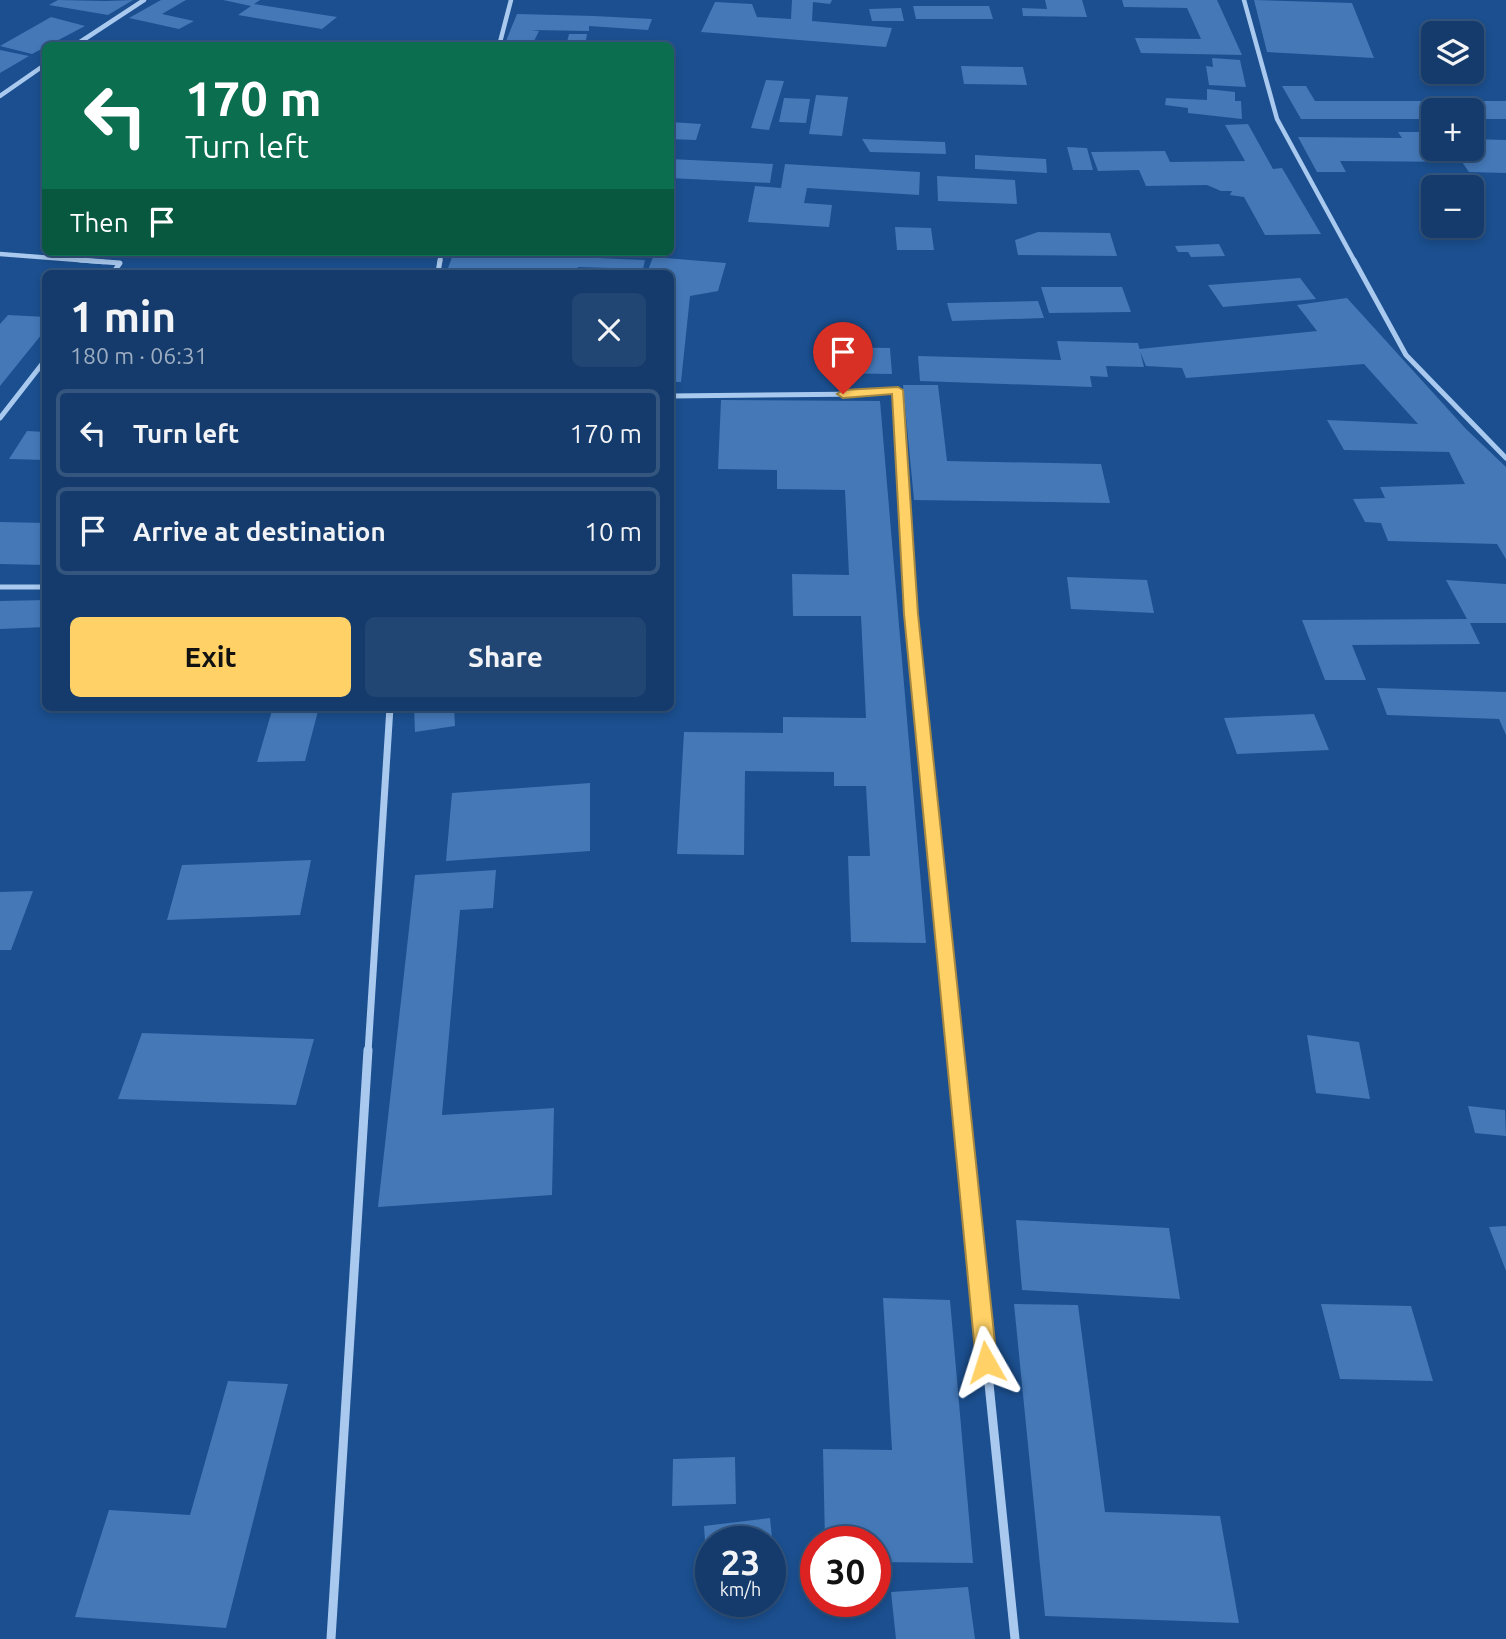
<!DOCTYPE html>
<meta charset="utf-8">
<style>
body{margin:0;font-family:Ubuntu,sans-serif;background:#214673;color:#f1f3f6;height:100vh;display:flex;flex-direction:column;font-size:26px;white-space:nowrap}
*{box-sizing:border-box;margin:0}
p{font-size:23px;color:#9dadc1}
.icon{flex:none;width:38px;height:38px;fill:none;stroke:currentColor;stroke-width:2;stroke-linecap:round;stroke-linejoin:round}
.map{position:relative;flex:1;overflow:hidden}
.panel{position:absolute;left:42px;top:270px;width:632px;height:441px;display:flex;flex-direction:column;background:#143b6b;border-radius:10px;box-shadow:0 4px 10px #0003,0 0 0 2px #33557e}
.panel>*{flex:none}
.hud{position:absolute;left:42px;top:42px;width:632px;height:214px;border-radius:10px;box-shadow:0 4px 10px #0003,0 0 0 2px #33557e;background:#0b6e4f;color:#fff;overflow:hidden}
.tools{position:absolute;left:1421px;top:21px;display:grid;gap:14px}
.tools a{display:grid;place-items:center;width:63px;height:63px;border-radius:10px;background:#143b6b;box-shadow:0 4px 10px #0003,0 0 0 2px #33557e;font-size:35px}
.speed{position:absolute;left:695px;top:1526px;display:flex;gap:14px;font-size:35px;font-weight:700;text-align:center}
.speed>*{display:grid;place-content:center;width:91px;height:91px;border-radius:50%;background:#143b6b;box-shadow:0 4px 10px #0003,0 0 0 2px #33557e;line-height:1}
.speed small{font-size:18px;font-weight:400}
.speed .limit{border:10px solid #d22;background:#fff;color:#111}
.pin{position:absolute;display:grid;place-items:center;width:60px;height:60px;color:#fff;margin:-72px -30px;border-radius:50% 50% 50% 0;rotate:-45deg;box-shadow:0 0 7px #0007}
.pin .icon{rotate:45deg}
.me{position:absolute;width:77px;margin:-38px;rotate:354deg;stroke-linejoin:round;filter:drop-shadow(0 0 5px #0008)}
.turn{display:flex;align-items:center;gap:24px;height:147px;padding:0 28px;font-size:32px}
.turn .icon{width:91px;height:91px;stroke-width:2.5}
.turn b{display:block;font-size:49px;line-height:60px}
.then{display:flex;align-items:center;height:66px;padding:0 28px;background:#0003;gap:14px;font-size:26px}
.round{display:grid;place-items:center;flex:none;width:74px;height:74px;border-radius:10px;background:#214673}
.head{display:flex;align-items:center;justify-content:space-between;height:119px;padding:0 28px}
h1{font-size:42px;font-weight:700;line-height:52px}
.action{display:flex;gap:14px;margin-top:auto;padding:14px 28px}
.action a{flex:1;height:80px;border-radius:10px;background:#ffd166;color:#111;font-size:28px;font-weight:700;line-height:80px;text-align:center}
.action a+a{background:#214673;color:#f1f3f6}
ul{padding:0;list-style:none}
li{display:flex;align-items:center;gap:21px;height:88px;margin:0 14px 10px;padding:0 14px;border:4px solid #33557e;border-radius:10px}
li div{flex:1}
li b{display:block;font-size:26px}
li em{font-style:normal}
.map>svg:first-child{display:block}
</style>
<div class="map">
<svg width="1506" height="1639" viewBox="0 0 1506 1639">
<rect width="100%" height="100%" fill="#1b4f8f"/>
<path fill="#4478b7" d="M 58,0 L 106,1 L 133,0 L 108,15 L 49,5 Z
M 161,0 L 186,0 L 162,14 L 194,21 L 179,29 L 129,18 Z
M 223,0 L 260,0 L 254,4 L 337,17 L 322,29 L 238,15 L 251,6 Z
M 792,0 L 832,0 L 830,4 L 813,2 L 812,21 L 892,28 L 886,47 L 701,32 L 715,2 L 752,4 L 757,17 L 791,19 Z
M 1045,0 L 1082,0 L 1087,17 L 1023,16 L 1022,8 L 1047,9 Z
M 1122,0 L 1217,0 L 1242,55 L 1141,53 L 1135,38 L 1201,39 L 1187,8 L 1124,7 Z
M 1254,0 L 1352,3 L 1374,58 L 1267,52 Z
M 913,6 L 989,6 L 993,19 L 916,19 Z
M 901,8 L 904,21 L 872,21 L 869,9 Z
M 517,14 L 594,16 L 652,19 L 648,30 L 589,26 L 589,31 L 531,30 L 539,31 L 533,43 L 506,41 Z
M 51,17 L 85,26 L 32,54 L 0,46 Z
M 569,34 L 587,34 L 585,46 L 566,46 Z
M 0,50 L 29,56 L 0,73 Z
M 1212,58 L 1240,60 L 1246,87 L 1209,85 L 1206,66 L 1213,67 Z
M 961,66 L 1023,67 L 1027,85 L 964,84 Z
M 766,80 L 784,81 L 769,130 L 751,128 Z
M 1282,86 L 1306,86 L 1315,101 L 1506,101 L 1506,119 L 1472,119 L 1472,110 L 1433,110 L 1433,119 L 1301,119 Z
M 1207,89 L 1235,92 L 1235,101 L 1241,101 L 1242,119 L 1188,113 L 1188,108 L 1165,105 L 1166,98 L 1207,100 Z
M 816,95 L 848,97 L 842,136 L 809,134 Z
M 784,98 L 810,99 L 806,123 L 779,122 Z
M 670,122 L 701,124 L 696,140 L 670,139 Z
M 1248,124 L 1273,169 L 1282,168 L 1321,234 L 1265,235 L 1244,197 L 1230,195 L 1232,191 L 1221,191 L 1207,185 L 1146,186 L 1139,170 L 1098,171 L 1091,152 L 1165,151 L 1170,162 L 1245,161 L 1225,125 Z
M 1398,132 L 1424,132 L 1429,139 L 1433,139 L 1433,149 L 1472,149 L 1472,139 L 1506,140 L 1506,173 L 1469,172 L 1462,162 L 1340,161 L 1346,172 L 1317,172 L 1298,137 L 1402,138 Z
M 862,139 L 945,142 L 946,154 L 870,152 Z
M 1067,147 L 1087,148 L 1093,170 L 1073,170 Z
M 975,155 L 1046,159 L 1047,173 L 975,169 Z
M 670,159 L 773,164 L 770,183 L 670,178 Z
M 785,164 L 920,172 L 919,195 L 807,188 L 804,203 L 832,205 L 829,227 L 748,222 L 755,186 L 781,188 Z
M 937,176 L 1015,180 L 1017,204 L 938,201 Z
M 895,227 L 931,228 L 934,250 L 897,250 Z
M 1038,232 L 1110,233 L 1117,256 L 1018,255 L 1015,240 Z
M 1219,244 L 1225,256 L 1191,257 L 1188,252 L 1178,252 L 1175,246 Z
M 454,252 L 645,260 L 643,269 L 578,267 L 576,273 L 526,273 L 448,268 Z
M 653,257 L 726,263 L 718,291 L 690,296 L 681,382 L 670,382 L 670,273 L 647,273 Z
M 1300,278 L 1316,299 L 1223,307 L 1208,285 Z
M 1041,287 L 1122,287 L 1131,312 L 1049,313 Z
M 1347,298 L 1466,429 L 1506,467 L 1506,559 L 1497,544 L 1388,541 L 1381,523 L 1365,522 L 1353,499 L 1385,498 L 1380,487 L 1465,484 L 1449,452 L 1344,450 L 1327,420 L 1418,424 L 1364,364 L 1186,378 L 1182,368 L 1146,366 L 1139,349 L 1317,331 L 1297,305 Z
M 1038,301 L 1044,318 L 952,321 L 947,303 Z
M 8,315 L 46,317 L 46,329 L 0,386 L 0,324 Z
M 1057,341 L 1138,343 L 1144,367 L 1106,366 L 1108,377 L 1090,376 L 1092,387 L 920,381 L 918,356 L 1061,360 Z
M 822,347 L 890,348 L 892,374 L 823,373 Z
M 903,385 L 938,385 L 947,461 L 1101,464 L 1110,503 L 914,500 Z
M 721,400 L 880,401 L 926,943 L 851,942 L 848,856 L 870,856 L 866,786 L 834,786 L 834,772 L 745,771 L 744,855 L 677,854 L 684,732 L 783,733 L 783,717 L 866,718 L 861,616 L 793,616 L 792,574 L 849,575 L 845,490 L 777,489 L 777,470 L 718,469 Z
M 27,431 L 46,432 L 46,460 L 9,459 Z
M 0,522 L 46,523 L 46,565 L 0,564 Z
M 1067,577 L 1147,580 L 1154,613 L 1071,609 Z
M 1446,580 L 1506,584 L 1506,623 L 1470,623 L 1480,644 L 1352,645 L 1366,680 L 1325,680 L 1302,620 L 1467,619 Z
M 46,600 L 46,627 L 0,629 L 0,601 Z
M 1377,688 L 1506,692 L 1506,735 L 1499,719 L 1387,715 Z
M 273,707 L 319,707 L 305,761 L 257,762 Z
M 414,707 L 454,707 L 455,726 L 415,732 Z
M 1314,714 L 1329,750 L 1237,754 L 1224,718 Z
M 590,783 L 590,851 L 446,861 L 452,793 Z
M 311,860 L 300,915 L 167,920 L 182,865 Z
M 496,870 L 493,908 L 460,910 L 442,1115 L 554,1108 L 552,1195 L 378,1207 L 415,875 Z
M 33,891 L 11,950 L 0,950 L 0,892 Z
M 142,1033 L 314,1039 L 296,1105 L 118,1099 Z
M 1307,1035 L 1359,1042 L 1370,1099 L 1316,1093 Z
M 1468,1106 L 1505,1110 L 1506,1136 L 1475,1133 Z
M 1016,1220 L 1169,1228 L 1180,1299 L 1022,1290 Z
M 1506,1226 L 1506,1271 L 1489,1227 Z
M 883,1298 L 950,1300 L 973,1563 L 875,1562 L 875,1542 L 825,1542 L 823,1449 L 892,1450 Z
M 1014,1304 L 1078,1305 L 1105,1512 L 1220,1516 L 1239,1623 L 1045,1616 Z
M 1321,1304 L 1411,1306 L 1433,1381 L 1340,1379 Z
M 228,1381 L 288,1384 L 226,1628 L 75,1617 L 109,1510 L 190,1515 Z
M 735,1457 L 736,1504 L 672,1506 L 673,1459 Z
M 770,1518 L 776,1578 L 770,1579 L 770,1542 L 710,1542 L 710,1587 L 708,1588 L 704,1526 Z
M 968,1587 L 975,1639 L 896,1639 L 891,1592 Z"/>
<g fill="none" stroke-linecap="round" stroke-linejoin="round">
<path stroke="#a9c9ee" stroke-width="4.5" d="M 1244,0 L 1277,119 L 1355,262
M 74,46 L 144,0
M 499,46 L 511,0
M 0,96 L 46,64
M 0,254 L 104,262
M 440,262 L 441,252"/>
<path stroke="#a9c9ee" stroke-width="5" d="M 80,260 L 120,263 L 113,273
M 1354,260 L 1406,355 L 1506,458
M 438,273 L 440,260
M 670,396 L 867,394 L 898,390 L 910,604
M 0,418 L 46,359
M 0,587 L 46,587"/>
<path stroke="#a9c9ee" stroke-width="7" d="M 910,602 L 955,1052
M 368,1052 L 390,707"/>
<path stroke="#a9c9ee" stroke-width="9" d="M 955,1050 L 1015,1639
M 331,1639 L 368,1050"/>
</g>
<path fill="#ffd166" stroke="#a68842" stroke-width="2" d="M 898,387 L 903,390 L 918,614 L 997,1362 L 994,1369 L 986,1372 L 979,1369 L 976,1362 L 904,614 L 892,394 L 843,398 L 837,394 L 843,390 Z"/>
</svg>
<div class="tools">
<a><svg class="icon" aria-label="layers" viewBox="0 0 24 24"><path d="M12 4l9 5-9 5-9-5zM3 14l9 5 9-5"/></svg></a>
<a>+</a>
<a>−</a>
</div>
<div class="speed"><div>23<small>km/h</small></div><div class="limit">30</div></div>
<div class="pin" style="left:843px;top:394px;background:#d93025"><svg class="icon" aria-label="arrive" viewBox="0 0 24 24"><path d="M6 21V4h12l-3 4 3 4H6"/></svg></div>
<svg class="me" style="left:986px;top:1362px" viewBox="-20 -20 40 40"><path d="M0-17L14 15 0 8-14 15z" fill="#ffd166" stroke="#fff" stroke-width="4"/></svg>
<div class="hud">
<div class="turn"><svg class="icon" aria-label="left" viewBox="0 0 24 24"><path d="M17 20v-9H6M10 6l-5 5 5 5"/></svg><div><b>170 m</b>Turn left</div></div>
<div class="then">Then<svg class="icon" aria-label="arrive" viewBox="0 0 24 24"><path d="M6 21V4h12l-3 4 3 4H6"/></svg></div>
</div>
<section class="panel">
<div class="head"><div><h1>1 min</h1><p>180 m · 06:31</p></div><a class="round"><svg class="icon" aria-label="close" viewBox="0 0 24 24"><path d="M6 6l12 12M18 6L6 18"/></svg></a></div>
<ul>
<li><svg class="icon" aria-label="left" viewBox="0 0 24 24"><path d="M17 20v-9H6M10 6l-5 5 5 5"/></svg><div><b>Turn left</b></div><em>170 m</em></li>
<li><svg class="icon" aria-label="arrive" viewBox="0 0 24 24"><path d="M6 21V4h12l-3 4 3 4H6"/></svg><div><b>Arrive at destination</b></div><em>10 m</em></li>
</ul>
<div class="action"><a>Exit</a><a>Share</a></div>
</section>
</div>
